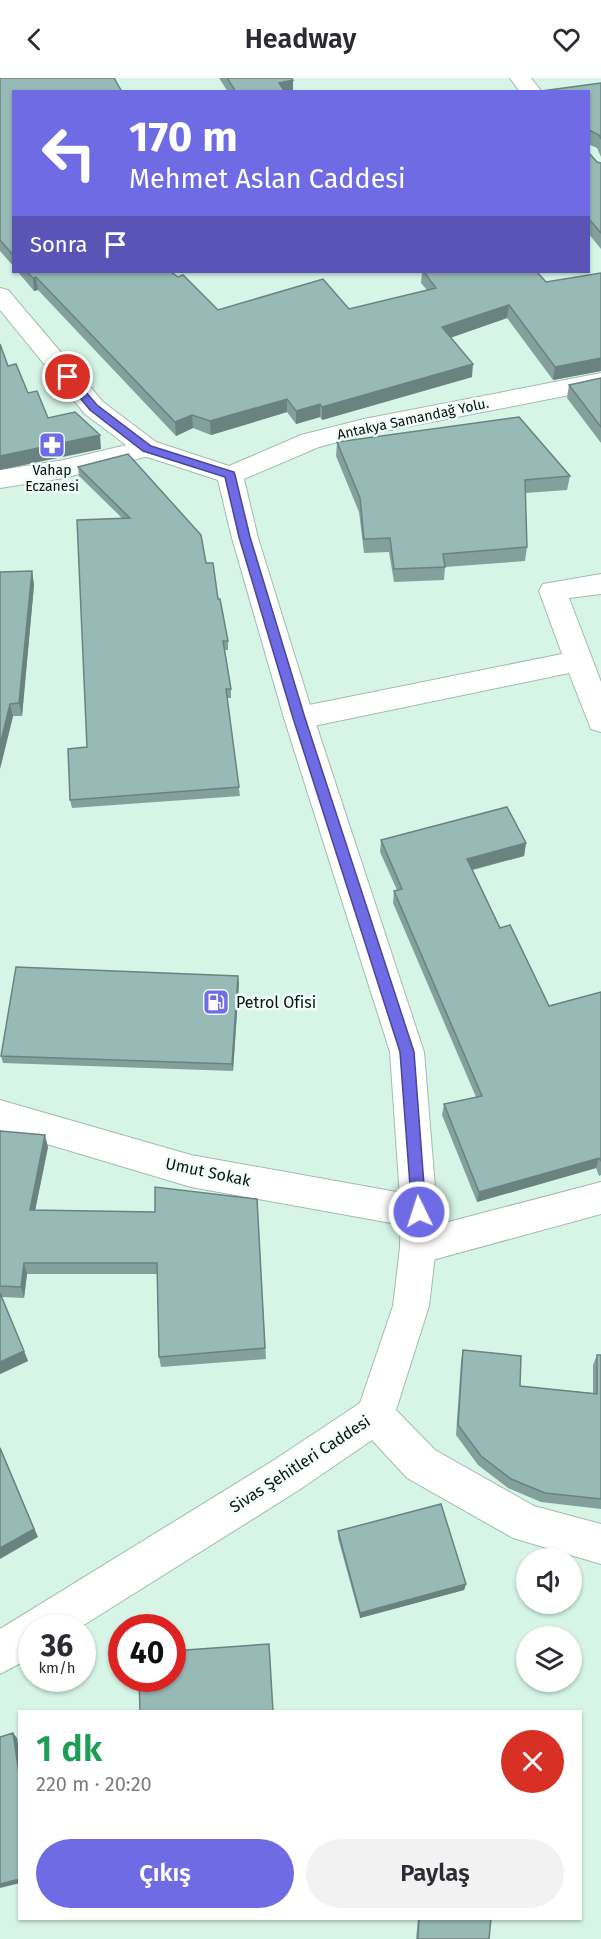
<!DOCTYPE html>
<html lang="tr">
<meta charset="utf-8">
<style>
body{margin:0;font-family:"Fira Sans",sans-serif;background:#f2f2f3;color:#2b2b33;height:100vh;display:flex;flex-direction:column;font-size:22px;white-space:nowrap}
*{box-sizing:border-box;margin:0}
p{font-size:20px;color:#7c7c81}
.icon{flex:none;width:33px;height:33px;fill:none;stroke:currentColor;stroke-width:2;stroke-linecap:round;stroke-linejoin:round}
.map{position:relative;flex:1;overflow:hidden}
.panel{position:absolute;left:18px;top:1632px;width:564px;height:210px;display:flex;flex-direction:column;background:#fff;border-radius:0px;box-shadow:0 2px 4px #0004}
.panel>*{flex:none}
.top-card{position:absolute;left:12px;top:12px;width:578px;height:183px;border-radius:0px;box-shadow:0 2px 4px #0004;background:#6f6be5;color:#fff;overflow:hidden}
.buttons{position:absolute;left:516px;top:1470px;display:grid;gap:12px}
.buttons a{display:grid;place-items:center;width:66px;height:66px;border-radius:50%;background:#fff;box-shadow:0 2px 4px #0004;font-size:30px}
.speed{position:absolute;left:18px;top:1536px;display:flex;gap:12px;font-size:30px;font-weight:700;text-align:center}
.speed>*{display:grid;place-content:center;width:78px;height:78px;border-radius:50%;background:#fff;box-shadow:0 2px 4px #0004;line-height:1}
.speed small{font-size:15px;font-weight:400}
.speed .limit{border:9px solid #d22;background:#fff;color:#111}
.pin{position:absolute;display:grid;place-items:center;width:51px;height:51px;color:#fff;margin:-26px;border:3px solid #fff;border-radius:50%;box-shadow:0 2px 6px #0007}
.me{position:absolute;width:66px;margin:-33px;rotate:356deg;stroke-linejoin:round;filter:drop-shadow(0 0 4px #0008)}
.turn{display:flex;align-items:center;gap:21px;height:126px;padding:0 18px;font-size:27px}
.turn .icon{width:78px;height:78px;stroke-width:2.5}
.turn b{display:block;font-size:42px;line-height:51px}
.then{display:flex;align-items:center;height:57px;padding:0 18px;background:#0003;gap:12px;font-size:22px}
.round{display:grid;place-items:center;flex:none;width:63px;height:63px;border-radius:32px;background:#f2f2f3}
.headline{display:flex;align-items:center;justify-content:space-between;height:102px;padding:0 18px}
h1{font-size:36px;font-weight:600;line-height:45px;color:#1e9e55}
.primary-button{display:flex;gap:12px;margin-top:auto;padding:12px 18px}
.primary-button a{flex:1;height:69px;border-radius:36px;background:#6f6be5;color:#fff;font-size:24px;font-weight:600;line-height:69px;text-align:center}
.primary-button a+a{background:#f2f2f3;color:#2b2b33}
header{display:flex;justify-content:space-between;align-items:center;height:78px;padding:0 18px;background:#fff;font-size:27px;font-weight:600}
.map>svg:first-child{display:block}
</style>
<header><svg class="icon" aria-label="back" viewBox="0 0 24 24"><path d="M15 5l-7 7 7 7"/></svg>Headway<svg class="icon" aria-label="heart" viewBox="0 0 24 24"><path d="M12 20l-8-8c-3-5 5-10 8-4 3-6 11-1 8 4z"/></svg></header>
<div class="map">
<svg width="601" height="1861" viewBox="0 0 601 1861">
<rect width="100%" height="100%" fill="#d6f5e7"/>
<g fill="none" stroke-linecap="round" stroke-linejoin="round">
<defs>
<path id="minor" d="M 510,0 L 531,0 L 542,14 L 520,14 Z
M 147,362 L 156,364 L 160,370 L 156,376 L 64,400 L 0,410 L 0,392 L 64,382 Z
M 601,496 L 601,516 L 569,520 L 601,604 L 601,654 L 591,651 L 569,595 L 299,651 L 289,648 L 284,640 L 289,632 L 299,629 L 562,576 L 539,513 L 543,506 Z
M 0,1022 L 191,1077 L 419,1118 L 432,1123 L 437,1134 L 432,1145 L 419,1150 L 191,1109 L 0,1052 Z
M 601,1104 L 601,1136 L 418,1186 L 405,1181 L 400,1169 L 405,1157 L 418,1152 Z"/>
<path id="tertiary" d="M 0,210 L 8,212 L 103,324 L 156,364 L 229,388 L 301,357 L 364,341 L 601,295 L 601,311 L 364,357 L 319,369 L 244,401 L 258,460 L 314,640 L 424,974 L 437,1134 L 436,1169 L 429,1228 L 396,1332 L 435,1372 L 534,1428 L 601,1446 L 601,1486 L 513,1460 L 407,1400 L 372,1362 L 299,1412 L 79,1550 L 32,1550 L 32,1579 L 0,1596 L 0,1551 L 271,1384 L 360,1325 L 393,1228 L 400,1169 L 401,1134 L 390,974 L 284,640 L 232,460 L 218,402 L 138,376 L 85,336 L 0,232 Z"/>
</defs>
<use href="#minor" stroke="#9fbcaf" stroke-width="2"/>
<use href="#tertiary" stroke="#9fbcaf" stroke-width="2"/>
<use href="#minor" fill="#fff" fill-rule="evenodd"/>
<use href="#tertiary" fill="#fff" fill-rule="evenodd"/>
</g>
<path fill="#83a09d" d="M 0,0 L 14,14 L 14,189 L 0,173 Z
M 219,0 L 291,0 L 293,2 L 293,14 L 228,14 Z
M 601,5 L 601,79 L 597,70 L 588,66 L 588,73 L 588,14 L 542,14 L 542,13 Z
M 588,75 L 597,84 L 601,85 L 601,171 L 588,155 Z
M 18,194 L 171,194 L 218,232 L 349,231 L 427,212 L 421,205 L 422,194 L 537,194 L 546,204 L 601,195 L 601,293 L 553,302 L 507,240 L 450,260 L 472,299 L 322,342 L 320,339 L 296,346 L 287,334 L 211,357 L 193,350 L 176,358 L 38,212 L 34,213 Z
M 601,300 L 601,365 L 567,320 L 569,307 Z
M 337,364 L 570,398 L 567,412 L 525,415 L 527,469 L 525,483 L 445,489 L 444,502 L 394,504 L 389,474 L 364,475 L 359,434 L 336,378 Z
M 78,389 L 206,485 L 218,521 L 228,563 L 228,572 L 225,572 L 231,611 L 231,620 L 227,620 L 240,718 L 72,730 L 70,722 L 87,669 L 122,440 L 79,398 Z
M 32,493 L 34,507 L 22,638 L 13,638 L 0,691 Z
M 381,762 L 526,765 L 524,778 L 473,792 L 500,850 L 549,928 L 601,914 L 601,1097 L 599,1098 L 596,1090 L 477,1124 L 442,1037 L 444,1026 L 476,1019 L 393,825 L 394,813 L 397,812 L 380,774 Z
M 239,905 L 233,993 L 3,985 L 1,978 Z
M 0,1053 L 48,1069 L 35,1132 L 155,1134 L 257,1121 L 266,1281 L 161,1289 L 159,1279 L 157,1196 L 27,1196 L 24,1220 L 2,1219 L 28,1283 L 0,1296 Z
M 463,1272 L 520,1308 L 593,1315 L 593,1287 L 597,1277 L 601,1277 L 601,1431 L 541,1424 L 508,1410 L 478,1387 L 456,1357 L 461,1283 Z
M 338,1453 L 466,1506 L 464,1512 L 360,1540 L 338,1460 Z
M 418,1840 L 491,1840 L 489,1861 L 416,1861 Z"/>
<path fill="#6a8280" d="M 293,2 L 293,14 L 279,14 L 279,5 Z
M 36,199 L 38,212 L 34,213 L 33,200 Z
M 509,227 L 507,240 L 441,263 L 442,249 Z
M 601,280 L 601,293 L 553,302 L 555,289 Z
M 473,286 L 472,299 L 322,342 L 322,329 Z
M 287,321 L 287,334 L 211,357 L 210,343 Z
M 320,326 L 320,339 L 296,346 L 296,333 Z
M 192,337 L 193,350 L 176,358 L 175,344 Z
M 100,357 L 101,371 L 0,392 L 0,378 Z
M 32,493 L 34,507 L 22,638 L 19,625 Z
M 10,626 L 13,638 L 0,691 L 0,667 Z
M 526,765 L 524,778 L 466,793 L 467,781 Z
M 238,898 L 239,905 L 233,993 L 232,986 Z
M 45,1057 L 48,1069 L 33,1143 L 30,1132 Z
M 599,1080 L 596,1090 L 477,1124 L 479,1114 Z
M 24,1185 L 27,1196 L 24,1220 L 21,1209 Z
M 24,1273 L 28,1283 L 0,1296 L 0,1284 Z
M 0,1369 L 38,1459 L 0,1481 Z
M 466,1506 L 464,1512 L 360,1540 L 360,1535 Z
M 13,1655 L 17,1660 L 20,1678 L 20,1702 Z
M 20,1801 L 20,1805 L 0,1810 L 0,1806 Z"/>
<path fill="#98bab7" stroke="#6a8280" stroke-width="1.5" d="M 0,0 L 114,0 L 122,14 L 14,14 L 14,178 L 0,162 Z
M 227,0 L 291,0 L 293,2 L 279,5 L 285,14 L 236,14 Z
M 601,5 L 601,61 L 599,57 L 589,52 L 588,72 L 588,14 L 542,14 L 542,13 Z
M 588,75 L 589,75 L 597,84 L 601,85 L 601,155 L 588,140 Z
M 27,194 L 171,194 L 178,199 L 183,197 L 218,232 L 323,201 L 349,231 L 436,210 L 424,194 L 537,194 L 546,204 L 601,195 L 601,280 L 555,289 L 509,227 L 442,249 L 473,286 L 322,329 L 320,326 L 296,333 L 287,321 L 210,343 L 192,337 L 175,344 L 36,199 L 33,200 Z
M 0,266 L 8,288 L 16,286 L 28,315 L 37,313 L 48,340 L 75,334 L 100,357 L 0,378 Z
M 601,300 L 601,349 L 569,307 Z
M 519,339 L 570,398 L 525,402 L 527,469 L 443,476 L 445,489 L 394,491 L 390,460 L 364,461 L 360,420 L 337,364 Z
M 128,376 L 201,457 L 206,485 L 213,485 L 218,521 L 220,521 L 228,563 L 223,563 L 231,611 L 226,611 L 239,709 L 70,722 L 68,671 L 87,669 L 77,442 L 130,440 L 78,389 Z
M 32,493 L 19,625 L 10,626 L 0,667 L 0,494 Z
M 507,729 L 526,765 L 467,781 L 500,850 L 510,847 L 549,928 L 601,914 L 601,1083 L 599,1080 L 479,1114 L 444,1026 L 482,1018 L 394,813 L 402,811 L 381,762 Z
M 16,889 L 238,898 L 232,986 L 1,978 Z
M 0,1053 L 45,1057 L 30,1132 L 155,1134 L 155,1109 L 257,1121 L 265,1270 L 159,1279 L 157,1185 L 24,1185 L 21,1209 L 0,1208 Z
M 0,1215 L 24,1273 L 0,1284 Z
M 463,1272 L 521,1278 L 520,1308 L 597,1316 L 597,1277 L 601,1277 L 601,1421 L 545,1415 L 511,1401 L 481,1378 L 458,1347 Z
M 0,1370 L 34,1451 L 0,1470 Z
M 441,1426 L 466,1506 L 360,1535 L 338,1453 Z
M 269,1566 L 273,1634 L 140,1634 L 139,1600 L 172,1600 L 172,1573 Z
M 13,1655 L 20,1702 L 20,1801 L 0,1806 L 0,1659 Z
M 419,1840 L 491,1840 L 489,1861 L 418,1861 Z"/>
<path fill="#6f6be5" stroke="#484695" stroke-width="1.5" d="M 68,296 L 71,297 L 97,327 L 151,368 L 234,394 L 235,397 L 250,459 L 305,640 L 414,974 L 426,1134 L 424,1138 L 419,1140 L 414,1138 L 412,1134 L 400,974 L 293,640 L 239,459 L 225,399 L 143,373 L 90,332 L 63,299 Z"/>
<defs>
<symbol id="pharmacy-square" viewBox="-11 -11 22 22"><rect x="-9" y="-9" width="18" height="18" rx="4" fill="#6f6be5" stroke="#f1fdf8"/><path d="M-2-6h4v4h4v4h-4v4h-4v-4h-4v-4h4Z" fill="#fff"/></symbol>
<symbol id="fuel-square" viewBox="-11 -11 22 22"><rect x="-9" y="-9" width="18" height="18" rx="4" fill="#6f6be5" stroke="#f1fdf8"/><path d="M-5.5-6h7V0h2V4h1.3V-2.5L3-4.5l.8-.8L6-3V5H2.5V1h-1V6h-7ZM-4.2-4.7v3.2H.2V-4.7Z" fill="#fff"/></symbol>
</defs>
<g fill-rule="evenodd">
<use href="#pharmacy-square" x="37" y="352" width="30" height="30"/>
<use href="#fuel-square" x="201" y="909" width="30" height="30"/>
</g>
<g text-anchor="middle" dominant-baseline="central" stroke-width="5" stroke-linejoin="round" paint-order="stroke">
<g font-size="14" fill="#08130e" stroke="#f1fdf8">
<text transform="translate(413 341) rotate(-12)">Antakya Samandağ Yolu.</text>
</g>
<g font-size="14" fill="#08130e" stroke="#f1fdf8">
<text x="52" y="392">Vahap<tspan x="52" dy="16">Eczanesi</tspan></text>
</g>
<g font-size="16" fill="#08130e" stroke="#f1fdf8" text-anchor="start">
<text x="236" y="924">Petrol Ofisi</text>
</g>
<g font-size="16" fill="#08130e" stroke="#f1fdf8">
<text transform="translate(208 1094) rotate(12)">Umut Sokak</text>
<text transform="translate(300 1386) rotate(-33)">Sivas Şehitleri Caddesi</text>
</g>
</g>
</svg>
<div class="buttons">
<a><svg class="icon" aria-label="sound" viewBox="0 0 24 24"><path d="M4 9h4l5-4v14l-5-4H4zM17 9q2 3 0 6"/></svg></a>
<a><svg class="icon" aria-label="layers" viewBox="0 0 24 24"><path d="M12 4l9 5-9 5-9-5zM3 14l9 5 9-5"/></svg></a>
</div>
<div class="speed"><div>36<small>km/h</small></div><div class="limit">40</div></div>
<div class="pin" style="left:68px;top:299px;background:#d93025"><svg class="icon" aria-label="arrive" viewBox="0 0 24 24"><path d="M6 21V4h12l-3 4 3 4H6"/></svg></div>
<svg class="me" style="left:419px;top:1134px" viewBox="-20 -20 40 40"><circle r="17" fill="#6f6be5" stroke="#fff" stroke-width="3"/><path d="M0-11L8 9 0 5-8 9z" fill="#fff"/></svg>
<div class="top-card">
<div class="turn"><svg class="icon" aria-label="left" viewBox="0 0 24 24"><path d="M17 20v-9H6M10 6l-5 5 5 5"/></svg><div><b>170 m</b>Mehmet Aslan Caddesi</div></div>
<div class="then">Sonra<svg class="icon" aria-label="arrive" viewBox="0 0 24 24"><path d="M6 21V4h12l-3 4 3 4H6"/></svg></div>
</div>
<section class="panel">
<div class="headline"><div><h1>1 dk</h1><p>220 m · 20:20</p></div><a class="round" style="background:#d93025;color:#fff"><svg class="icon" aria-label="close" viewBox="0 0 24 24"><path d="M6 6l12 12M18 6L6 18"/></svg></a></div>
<div class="primary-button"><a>Çıkış</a><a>Paylaş</a></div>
</section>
</div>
